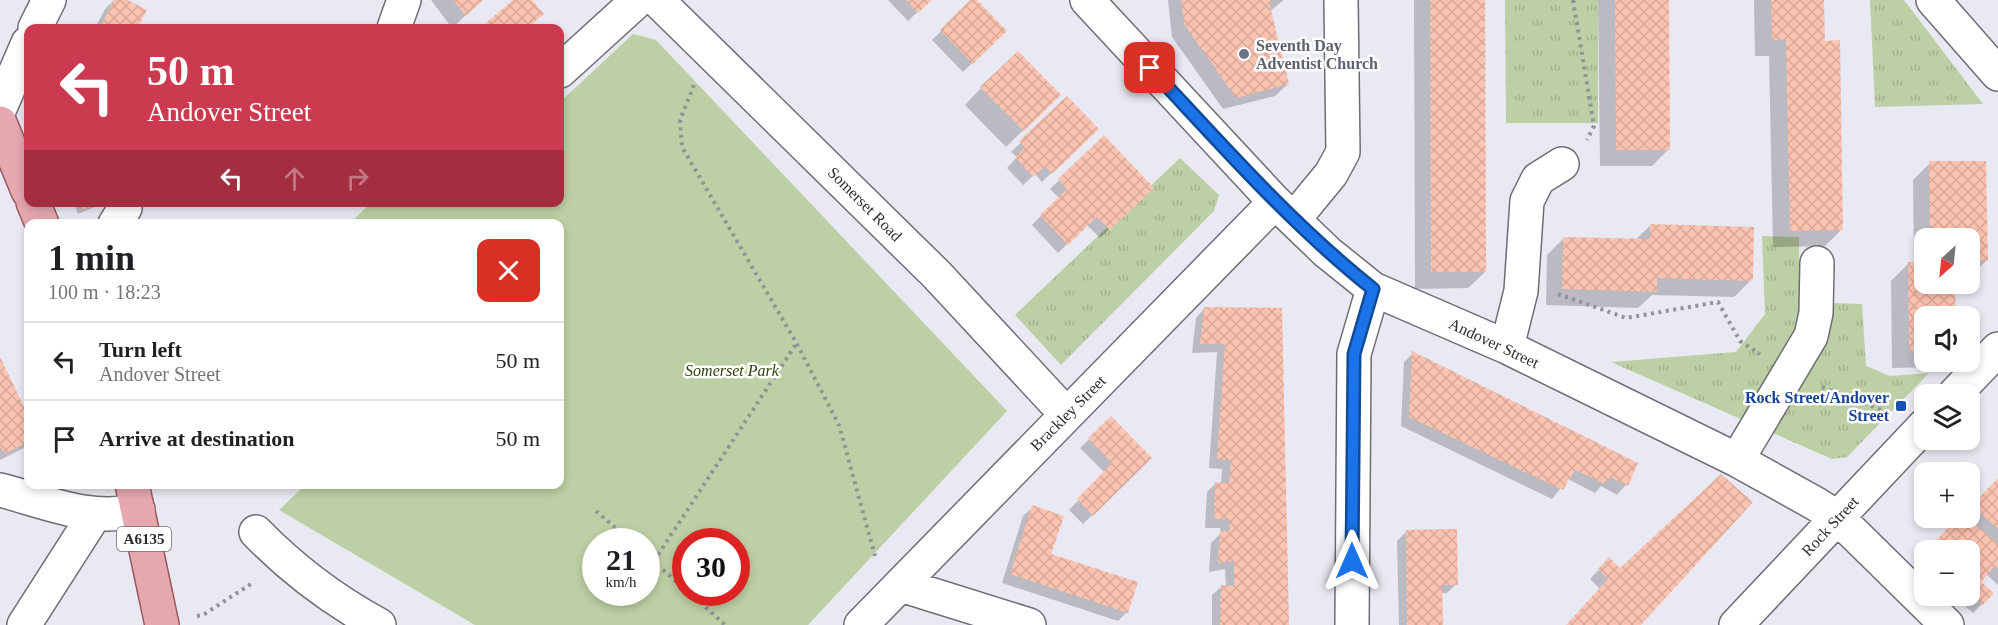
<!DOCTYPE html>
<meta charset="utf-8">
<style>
body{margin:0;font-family:"Times New Roman",serif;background:#f6f6f6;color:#202124;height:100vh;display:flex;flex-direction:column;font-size:22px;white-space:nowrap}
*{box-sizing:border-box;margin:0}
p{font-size:20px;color:#757577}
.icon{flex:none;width:33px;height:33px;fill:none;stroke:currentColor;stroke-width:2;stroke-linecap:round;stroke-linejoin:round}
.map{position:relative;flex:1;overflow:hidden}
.sheet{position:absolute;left:24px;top:219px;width:540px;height:270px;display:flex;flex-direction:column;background:#fff;border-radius:12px;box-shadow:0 3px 9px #0003}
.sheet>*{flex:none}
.top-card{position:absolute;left:24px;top:24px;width:540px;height:183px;border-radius:12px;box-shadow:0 3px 9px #0003;background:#cb3a4f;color:#fff;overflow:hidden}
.needle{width:39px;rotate:207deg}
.tools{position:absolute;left:1914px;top:228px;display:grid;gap:12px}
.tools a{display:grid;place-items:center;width:66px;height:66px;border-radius:12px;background:#fff;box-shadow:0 3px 9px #0003;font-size:30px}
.speed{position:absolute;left:582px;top:528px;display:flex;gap:12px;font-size:30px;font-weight:700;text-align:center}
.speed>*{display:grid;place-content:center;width:78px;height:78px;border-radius:50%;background:#fff;box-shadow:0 3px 9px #0003;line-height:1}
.speed small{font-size:15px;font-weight:400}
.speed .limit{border:9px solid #d22;background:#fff;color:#111}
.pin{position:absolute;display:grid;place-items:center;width:51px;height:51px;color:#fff;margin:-26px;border-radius:12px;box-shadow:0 3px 9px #0006}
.me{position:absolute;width:66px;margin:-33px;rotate:0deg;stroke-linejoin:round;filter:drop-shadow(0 0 4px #0008)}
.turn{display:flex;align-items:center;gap:21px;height:126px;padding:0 24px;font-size:27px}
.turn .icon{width:78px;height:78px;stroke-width:2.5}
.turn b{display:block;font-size:42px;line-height:51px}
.lanes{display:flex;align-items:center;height:57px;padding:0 24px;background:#0003;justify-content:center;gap:30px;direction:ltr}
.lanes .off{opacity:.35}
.round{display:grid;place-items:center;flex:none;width:63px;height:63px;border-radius:12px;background:#f6f6f6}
.summary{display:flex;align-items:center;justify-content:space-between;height:102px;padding:0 24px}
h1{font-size:36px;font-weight:700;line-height:45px}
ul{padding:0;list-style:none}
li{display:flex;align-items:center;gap:18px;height:78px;padding:0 24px;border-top:2px solid #e0e0e0}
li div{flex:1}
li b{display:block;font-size:22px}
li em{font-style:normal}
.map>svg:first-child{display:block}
</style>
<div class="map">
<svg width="1998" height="625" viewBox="0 0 1998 625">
<defs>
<pattern id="grass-tufts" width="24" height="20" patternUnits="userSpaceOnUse" patternTransform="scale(1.5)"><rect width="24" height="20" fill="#bdcfa4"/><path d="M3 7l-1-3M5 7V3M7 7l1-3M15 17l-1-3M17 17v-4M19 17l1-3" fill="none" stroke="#a3b28e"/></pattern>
<pattern id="building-cross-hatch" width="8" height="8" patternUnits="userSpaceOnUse" patternTransform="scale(1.5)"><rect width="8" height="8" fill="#fcc3b0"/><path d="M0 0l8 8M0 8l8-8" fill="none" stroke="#d8a898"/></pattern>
</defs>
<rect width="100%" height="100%" fill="#e9e9f3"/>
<path fill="url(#grass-tufts)" d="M 1505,0 L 1598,0 L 1598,123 L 1506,123 Z
M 1870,0 L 1904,0 L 1983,104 L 1875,107 Z
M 1180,158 L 1219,195 L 1214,211 L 1061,365 L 1015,315 Z
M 1762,236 L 1799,237 L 1799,302 L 1862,304 L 1866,366 L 1890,376 L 1929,373 L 1847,457 L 1832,459 L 1611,362 L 1736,352 L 1765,314 Z"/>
<path fill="#bdcfa4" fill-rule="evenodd" d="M 633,34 L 656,40 L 1007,411 L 808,625 L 475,625 L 279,510 L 305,485 L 560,484 L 560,224 L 350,223 L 371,203 L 560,202 L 560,102 ZM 596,542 L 646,542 L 646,592 L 596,592 ZM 686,542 L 736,542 L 736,592 L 686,592 Z"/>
<path fill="#0003" d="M 114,0 L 124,0 L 145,10 L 136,28 L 95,28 L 105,9 Z
M 431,0 L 482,0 L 452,28 Z
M 515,0 L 530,0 L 533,23 L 526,28 L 482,28 Z
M 888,0 L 930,0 L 908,21 Z
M 973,0 L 1005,31 L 963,72 L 932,40 Z
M 1168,0 L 1284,0 L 1270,11 L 1288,84 L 1275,96 L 1223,109 L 1172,37 Z
M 1414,0 L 1483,0 L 1485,272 L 1468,288 L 1415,289 Z
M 1598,0 L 1667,0 L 1669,149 L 1652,166 L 1600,166 Z
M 1754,0 L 1822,0 L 1823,42 L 1842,229 L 1825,246 L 1773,247 L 1769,56 L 1755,56 Z
M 981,88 L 1042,112 L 1006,147 L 965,105 Z
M 1067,98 L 1097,129 L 1042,182 L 1035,174 L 1023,185 L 1007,168 L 1017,157 L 1011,152 Z
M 1104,137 L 1152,188 L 1100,238 L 1087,225 L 1058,253 L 1032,225 L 1059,198 L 1050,189 Z
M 1930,163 L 1986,261 L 1970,277 L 1970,238 L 1924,238 L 1924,284 L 1954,284 L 1954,316 L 1924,316 L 1924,362 L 1943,362 L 1938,367 L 1892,368 L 1891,281 L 1908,264 L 1914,264 L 1913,180 Z
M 74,202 L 106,202 L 78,214 Z
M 1651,225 L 1751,280 L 1734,297 L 1652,295 L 1638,308 L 1546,305 L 1547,255 L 1564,238 L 1635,240 Z
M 1205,308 L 1280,309 L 1287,625 L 1212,625 L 1212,595 L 1222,586 L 1226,586 L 1225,569 L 1209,572 L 1211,543 L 1221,533 L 1220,528 L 1205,528 L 1207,492 L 1216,483 L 1221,484 L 1222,469 L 1209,468 L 1217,352 L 1192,353 L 1196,318 Z
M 1413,353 L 1636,464 L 1626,485 L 1617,495 L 1601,486 L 1595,493 L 1568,479 L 1552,499 L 1401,426 L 1404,362 Z
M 0,361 L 28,419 L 28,446 L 0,460 Z
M 1111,418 L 1150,458 L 1083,524 L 1069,510 L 1105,473 L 1080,448 Z
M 1998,480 L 1998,585 L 1986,574 L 1979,582 L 1982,604 L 1973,613 L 1954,596 L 1970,596 L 1970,550 L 1928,550 L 1958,518 L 1970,518 L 1970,510 Z
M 1033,507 L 1050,555 L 1127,612 L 1118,621 L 1002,583 L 1023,516 Z
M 1406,532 L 1456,584 L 1447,593 L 1441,593 L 1441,625 L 1399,625 L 1397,541 Z
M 1924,554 L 1924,569 L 1917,562 Z
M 1609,559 L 1639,625 L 1567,625 L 1600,589 L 1590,579 Z"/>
<path fill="url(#building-cross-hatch)" d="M 114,0 L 128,0 L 147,10 L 137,28 L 100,28 Z
M 453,0 L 483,0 L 466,16 Z
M 513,0 L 532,0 L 544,14 L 527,28 L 480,28 Z
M 906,0 L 932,0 L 918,13 Z
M 970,0 L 977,0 L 1007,31 L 973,64 L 940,30 Z
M 1181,0 L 1275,0 L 1269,2 L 1289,84 L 1236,98 L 1184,24 Z
M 1430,0 L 1485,0 L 1486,272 L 1431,272 Z
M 1615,0 L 1669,0 L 1670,150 L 1616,150 Z
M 1771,0 L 1824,0 L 1825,41 L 1840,40 L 1843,230 L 1790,231 L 1786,40 L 1772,40 Z
M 1018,51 L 1061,95 L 1024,131 L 980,87 Z
M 1067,96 L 1099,129 L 1052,174 L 1045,166 L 1033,177 L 1015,157 L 1025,147 L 1019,141 Z
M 1104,135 L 1154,188 L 1110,230 L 1097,217 L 1068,245 L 1040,215 L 1067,189 L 1058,179 Z
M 1929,161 L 1986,161 L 1988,261 L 1970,261 L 1970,238 L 1930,238 Z
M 80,202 L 102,202 L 102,203 L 83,210 Z
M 1650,224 L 1754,227 L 1753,281 L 1657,278 L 1657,292 L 1562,289 L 1563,237 L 1650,239 Z
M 1908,262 L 1924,262 L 1924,284 L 1955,284 L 1956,316 L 1924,316 L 1924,351 L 1909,351 Z
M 1204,307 L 1282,308 L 1289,625 L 1220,625 L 1221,585 L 1234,586 L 1234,561 L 1218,563 L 1220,532 L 1230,530 L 1229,519 L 1214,519 L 1215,482 L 1229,483 L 1231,460 L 1217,459 L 1225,344 L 1200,344 Z
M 1412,351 L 1638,463 L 1628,486 L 1610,477 L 1605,484 L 1575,470 L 1563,490 L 1409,417 Z
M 0,357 L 28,415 L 28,442 L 4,454 L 0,446 Z
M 1111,416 L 1152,458 L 1093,516 L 1077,499 L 1112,463 L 1088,438 Z
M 1721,474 L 1753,502 L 1641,625 L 1566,625 L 1608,579 L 1598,569 L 1609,557 L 1620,568 Z
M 1998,478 L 1998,529 L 1972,505 Z
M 1032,505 L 1064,516 L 1051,554 L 1138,582 L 1128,613 L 1010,574 Z
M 1957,518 L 1968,518 L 1998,544 L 1998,568 L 1995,566 L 1981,582 L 1994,593 L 1983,605 L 1970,593 L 1970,550 L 1927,550 Z
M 1457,529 L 1458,585 L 1442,585 L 1443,625 L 1407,625 L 1406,530 Z"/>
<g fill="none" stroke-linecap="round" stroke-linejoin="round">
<defs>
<path id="minor" d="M 657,0 L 937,275 L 1066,414
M 1087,0 L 1275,202 L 1327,252 L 1373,289 L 1507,347 L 1737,460 L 1816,504 L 1838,518 L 1947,625
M 1933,0 L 1998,74
M 35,28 L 49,0
M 394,28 L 404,0
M 560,71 L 638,0
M 0,108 L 28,43
M 1294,219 L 1331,174 L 1343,152 L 1341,0
M 115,224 L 125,208 L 122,202
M 1507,347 L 1521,291 L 1527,201 L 1538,179 L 1562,164
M 1955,394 L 1998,349
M 1737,460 L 1811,336 L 1816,313 L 1817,263
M 0,490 C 44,501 92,523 138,510
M 256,532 C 292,569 333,600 379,625
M 901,585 L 1029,625
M 24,625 L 95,514
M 861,625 L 1275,202
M 1352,625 L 1354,354 L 1373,289
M 1736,625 L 1924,426"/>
<path id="major" d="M 0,123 L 28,191
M 33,202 L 42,224
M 132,484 L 162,625"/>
</defs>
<use href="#minor" stroke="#6d6d76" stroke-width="36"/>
<use href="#major" stroke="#9b5760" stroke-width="36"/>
<path stroke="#929299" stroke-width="4" stroke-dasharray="3 4.5" stroke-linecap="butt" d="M 1573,0 L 1594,126 L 1587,140
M 694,85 L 680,120 L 682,147 L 797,344 L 839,425 L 875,556
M 1558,294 L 1626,318 L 1718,302 L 1740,341 L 1760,354
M 1822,387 L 1887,412
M 596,511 L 632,542
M 646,555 L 686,590
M 654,561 L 796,344
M 689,592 L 725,625
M 197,616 L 203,615 L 254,582"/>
<use href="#minor" stroke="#fff" stroke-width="33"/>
<use href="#major" stroke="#e6a7af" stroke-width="33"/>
</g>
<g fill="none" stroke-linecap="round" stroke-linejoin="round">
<defs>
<path id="route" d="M 1150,68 C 1222,145 1290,223 1373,289 L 1354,354 L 1352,561"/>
</defs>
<use href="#route" stroke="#114b97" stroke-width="15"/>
<use href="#route" stroke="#1a73e8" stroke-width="10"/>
</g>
<circle fill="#6b7280" stroke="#fff" stroke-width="2" cx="1244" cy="54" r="6"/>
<rect fill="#1a4fb4" stroke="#fff" stroke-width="2" x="1895" y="400" width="12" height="12" rx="3"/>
<g text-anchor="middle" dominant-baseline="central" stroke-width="5" stroke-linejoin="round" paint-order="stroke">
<rect fill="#fff" stroke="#6c6c6f" stroke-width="1.5" x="117" y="527" width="54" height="24" rx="4.5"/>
<g font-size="15" font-weight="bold" fill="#2d2d31">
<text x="144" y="539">A6135</text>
</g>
<g font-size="16" font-weight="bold" fill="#5b616d" stroke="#fff" text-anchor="start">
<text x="1256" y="45">Seventh Day<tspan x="1256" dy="18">Adventist Church</tspan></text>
</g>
<g font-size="16" fill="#2d2d31" stroke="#fff">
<text transform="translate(865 204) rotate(45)">Somerset Road</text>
<text transform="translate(1494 343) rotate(25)">Andover Street</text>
<text transform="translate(1068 413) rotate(-45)">Brackley Street</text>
<text transform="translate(1830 526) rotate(-47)">Rock Street</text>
</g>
<g font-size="16" font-style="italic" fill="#2f4109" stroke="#fff">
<text x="732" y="370">Somerset Park</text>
</g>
<g font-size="16" font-weight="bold" fill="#164399" stroke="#fff" text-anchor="end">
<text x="1889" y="397">Rock Street/Andover<tspan x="1889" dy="18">Street</tspan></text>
</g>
</g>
</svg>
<div class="tools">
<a><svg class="needle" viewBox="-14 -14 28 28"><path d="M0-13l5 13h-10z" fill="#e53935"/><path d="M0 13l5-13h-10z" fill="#757577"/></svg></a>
<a><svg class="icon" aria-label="sound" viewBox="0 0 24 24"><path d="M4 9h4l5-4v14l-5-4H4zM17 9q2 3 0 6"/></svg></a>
<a><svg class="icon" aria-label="layers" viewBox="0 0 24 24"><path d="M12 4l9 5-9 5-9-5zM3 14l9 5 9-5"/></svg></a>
<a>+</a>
<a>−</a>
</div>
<div class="speed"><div>21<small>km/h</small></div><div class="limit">30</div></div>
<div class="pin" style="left:1150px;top:68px;background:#d93025"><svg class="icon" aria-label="arrive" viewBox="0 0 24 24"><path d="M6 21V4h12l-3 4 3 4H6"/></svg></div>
<svg class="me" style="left:1352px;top:561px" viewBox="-20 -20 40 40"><path d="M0-17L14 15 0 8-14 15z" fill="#1a73e8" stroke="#fff" stroke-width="4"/></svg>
<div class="top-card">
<div class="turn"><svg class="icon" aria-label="left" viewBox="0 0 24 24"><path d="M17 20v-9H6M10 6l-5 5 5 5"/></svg><div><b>50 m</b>Andover Street</div></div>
<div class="lanes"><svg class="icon" aria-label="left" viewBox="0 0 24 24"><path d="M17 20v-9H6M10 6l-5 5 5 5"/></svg><svg class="icon off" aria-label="ahead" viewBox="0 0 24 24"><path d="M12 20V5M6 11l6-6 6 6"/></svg><svg class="icon off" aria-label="right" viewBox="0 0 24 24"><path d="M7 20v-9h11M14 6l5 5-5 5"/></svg></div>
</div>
<section class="sheet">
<div class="summary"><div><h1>1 min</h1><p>100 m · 18:23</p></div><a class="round" style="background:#d93025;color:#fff"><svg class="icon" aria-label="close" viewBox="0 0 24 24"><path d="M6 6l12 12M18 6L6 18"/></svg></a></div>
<ul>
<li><svg class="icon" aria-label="left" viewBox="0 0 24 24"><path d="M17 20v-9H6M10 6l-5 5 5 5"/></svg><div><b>Turn left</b><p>Andover Street</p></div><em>50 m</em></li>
<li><svg class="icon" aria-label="arrive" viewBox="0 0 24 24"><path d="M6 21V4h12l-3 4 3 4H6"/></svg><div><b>Arrive at destination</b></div><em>50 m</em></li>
</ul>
</section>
</div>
